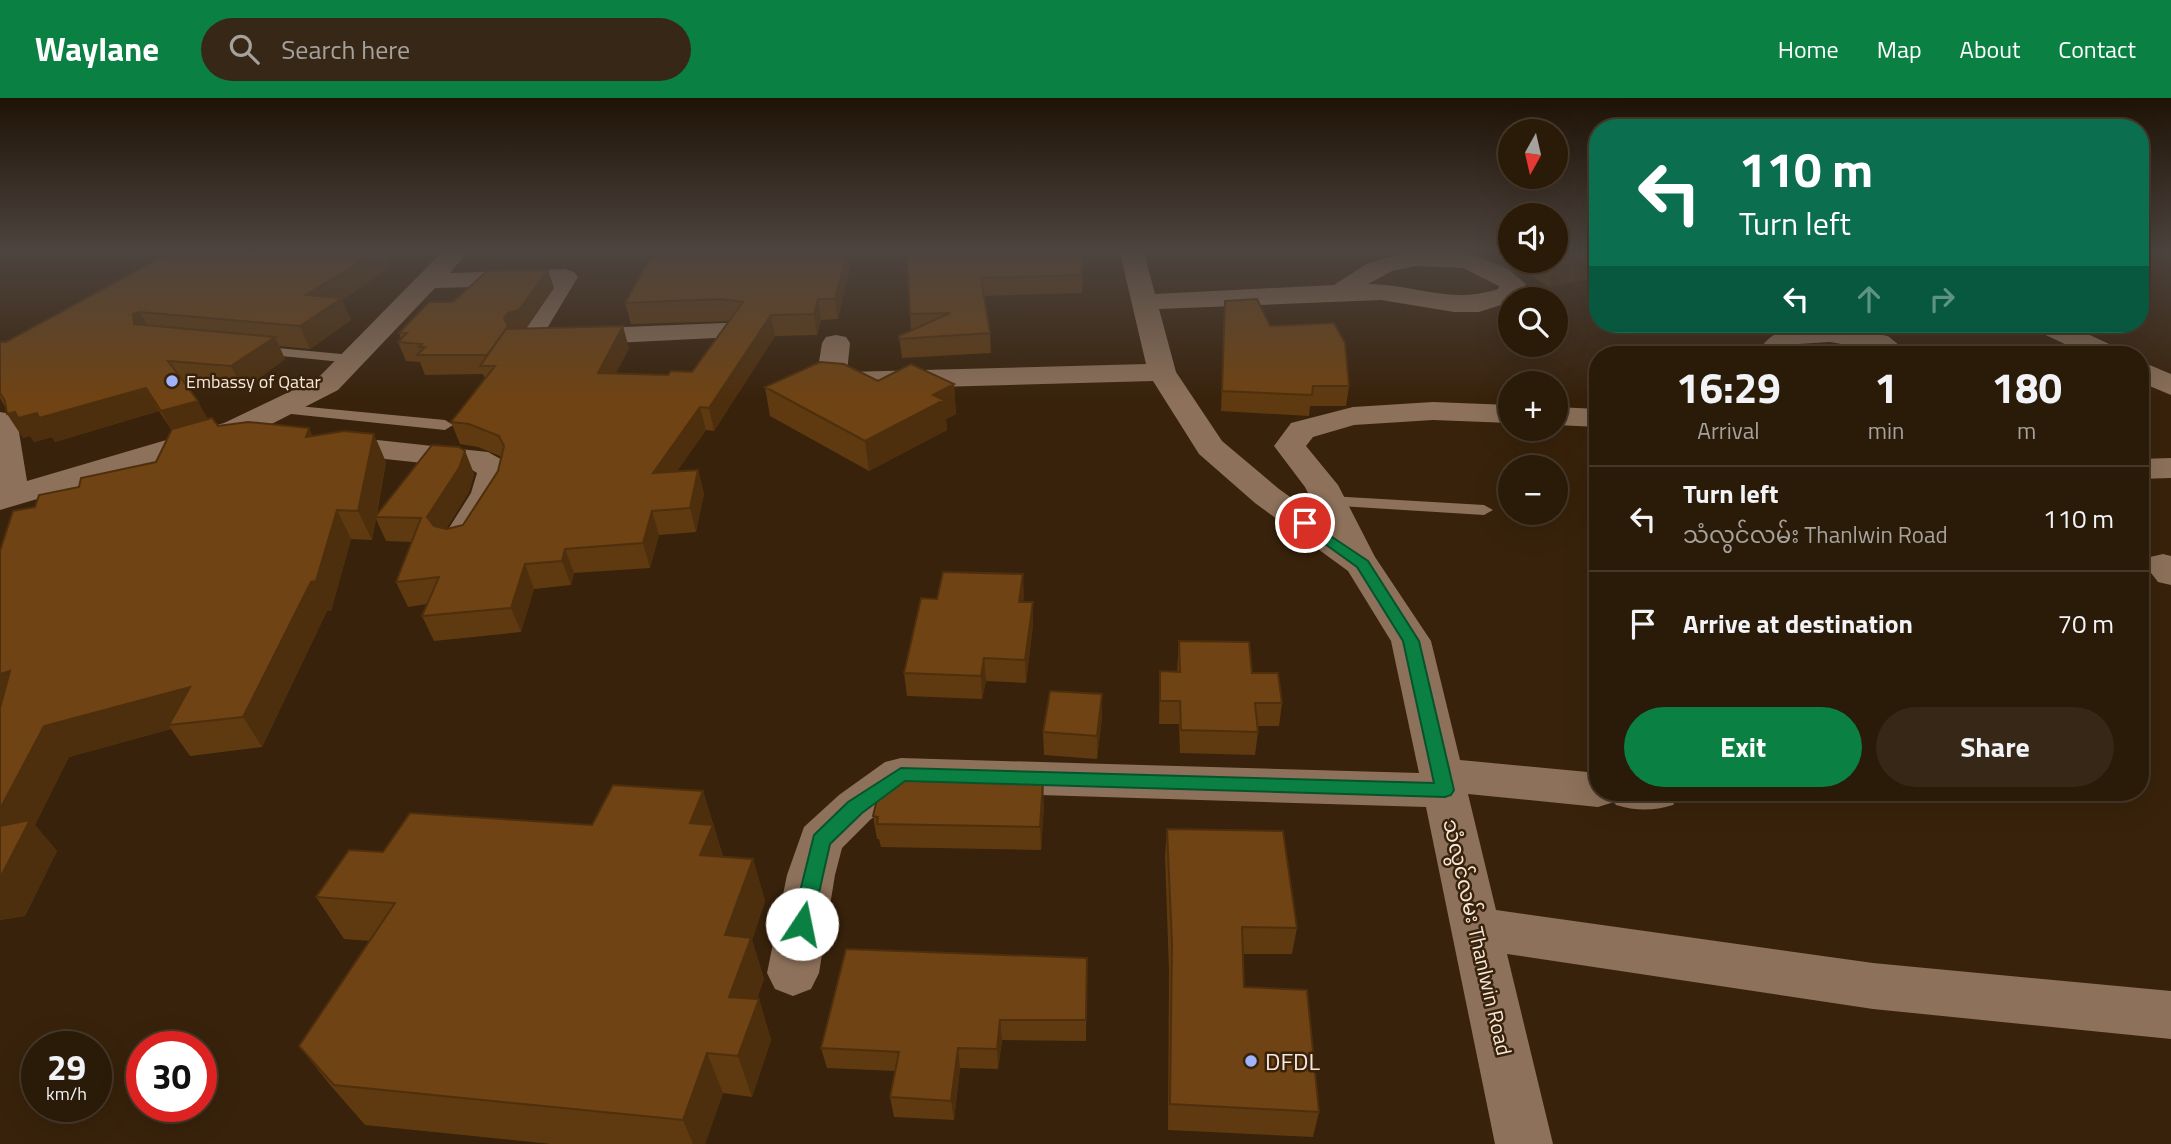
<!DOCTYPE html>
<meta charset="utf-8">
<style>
body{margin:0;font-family:"Titillium Web","Noto Sans Myanmar",sans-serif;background:#362716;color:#f1f3f6;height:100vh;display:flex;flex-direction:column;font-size:26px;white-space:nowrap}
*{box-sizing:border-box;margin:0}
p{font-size:23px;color:#a5a19c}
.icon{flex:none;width:38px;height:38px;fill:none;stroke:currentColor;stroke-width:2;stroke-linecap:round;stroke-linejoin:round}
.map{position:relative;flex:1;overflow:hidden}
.drawer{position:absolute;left:1589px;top:248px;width:560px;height:455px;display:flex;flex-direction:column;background:#2a1a08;border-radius:28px;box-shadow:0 7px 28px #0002,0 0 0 2px #463829}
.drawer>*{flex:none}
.banner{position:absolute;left:1589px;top:21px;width:560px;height:214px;border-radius:28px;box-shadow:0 7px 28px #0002,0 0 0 2px #463829;background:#0b6e4f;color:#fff;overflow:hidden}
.needle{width:46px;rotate:188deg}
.tools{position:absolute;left:1498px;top:21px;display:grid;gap:14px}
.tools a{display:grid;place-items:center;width:70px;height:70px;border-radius:50%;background:#2a1a08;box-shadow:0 7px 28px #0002,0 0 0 2px #463829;font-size:35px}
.speed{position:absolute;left:21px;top:933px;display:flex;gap:14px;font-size:35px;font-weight:700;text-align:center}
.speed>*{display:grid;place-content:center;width:91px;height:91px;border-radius:50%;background:#2a1a08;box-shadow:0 7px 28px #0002,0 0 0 2px #463829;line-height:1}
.speed small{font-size:18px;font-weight:400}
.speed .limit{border:10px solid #d22;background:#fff;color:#111}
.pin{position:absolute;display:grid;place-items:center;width:60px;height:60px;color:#fff;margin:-30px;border:4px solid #fff;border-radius:50%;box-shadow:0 2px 7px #0007}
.me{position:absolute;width:77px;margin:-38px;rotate:11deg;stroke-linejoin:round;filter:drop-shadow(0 0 5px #0008)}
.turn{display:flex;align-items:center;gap:24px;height:147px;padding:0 35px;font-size:32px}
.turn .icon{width:91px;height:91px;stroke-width:2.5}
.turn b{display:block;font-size:49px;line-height:60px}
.lanes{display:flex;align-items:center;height:66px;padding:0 35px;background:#0003;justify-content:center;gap:35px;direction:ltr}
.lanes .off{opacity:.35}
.eta{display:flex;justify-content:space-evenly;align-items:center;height:119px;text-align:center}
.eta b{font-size:42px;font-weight:700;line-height:49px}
.button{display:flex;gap:14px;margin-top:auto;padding:14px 35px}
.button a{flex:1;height:80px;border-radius:42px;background:#0b8043;color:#fff;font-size:28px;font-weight:700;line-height:80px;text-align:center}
.button a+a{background:#362716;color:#f1f3f6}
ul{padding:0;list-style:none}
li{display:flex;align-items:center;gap:21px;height:105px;padding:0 35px;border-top:2px solid #463829}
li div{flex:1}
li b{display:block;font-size:26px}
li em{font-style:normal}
header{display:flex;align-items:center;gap:42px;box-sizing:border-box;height:98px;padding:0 35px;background:#0b8043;color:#fff}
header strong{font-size:33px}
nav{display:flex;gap:38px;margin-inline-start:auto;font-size:24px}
.search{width:490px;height:63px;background:#362716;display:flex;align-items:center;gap:18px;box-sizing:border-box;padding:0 24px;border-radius:38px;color:#a5a19c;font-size:26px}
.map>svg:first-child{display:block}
</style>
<header>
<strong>Waylane</strong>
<div class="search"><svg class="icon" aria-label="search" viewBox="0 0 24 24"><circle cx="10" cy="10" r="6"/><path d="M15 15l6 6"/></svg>Search here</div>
<nav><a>Home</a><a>Map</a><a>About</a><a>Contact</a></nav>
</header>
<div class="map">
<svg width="2171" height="1046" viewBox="0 0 2171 1046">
<rect width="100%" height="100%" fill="#38220b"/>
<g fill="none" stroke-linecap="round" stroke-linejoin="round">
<path fill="#8d715a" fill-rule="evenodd" d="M 256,248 L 352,257 L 359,261 L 352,265 L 251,255 L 251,249 Z
M 277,306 L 445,322 L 453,327 L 445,332 L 272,314 L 269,311 L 272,308 Z
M 1330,398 L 1484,407 L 1493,412 L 1484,417 L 1324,407 L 1322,403 Z"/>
<path fill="#8d715a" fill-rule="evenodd" d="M 441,155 L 467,155 L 450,175 L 565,171 L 574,174 L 578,179 L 537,247 L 527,249 L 517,247 L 513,241 L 547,187 L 435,190 L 338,292 L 246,339 L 0,412 L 0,314 L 11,316 L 18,328 L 27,383 L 224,325 L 318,280 Z
M 1120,155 L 1144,155 L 1155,196 L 1334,187 L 1368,165 L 1405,155 L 1460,155 L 1477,158 L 1508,171 L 1526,186 L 1518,201 L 1510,201 L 1510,204 L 1479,214 L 1454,214 L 1381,202 L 1159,211 L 1176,274 L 1222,343 L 1279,391 L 1321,421 L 1305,389 L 1274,348 L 1291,325 L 1353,309 L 1433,304 L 1510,307 L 1510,325 L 1433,322 L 1354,327 L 1313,339 L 1306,348 L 1338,387 L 1375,459 L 1431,543 L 1460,662 L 1598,675 L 1598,695 L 1680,695 L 1673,707 C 1653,713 1636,713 1616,707 L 1614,704 L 1598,709 L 1468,696 L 1496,812 L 1873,865 L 2171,893 L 2171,941 L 1873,911 L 1507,856 L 1553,1046 L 1495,1046 L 1426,709 L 910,693 L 871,721 L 842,750 L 835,777 L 819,875 L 811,891 L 793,898 L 775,891 L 767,875 L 787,777 L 804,729 L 839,697 L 885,664 L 901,660 L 1419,675 L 1391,543 L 1348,473 L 1255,405 L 1199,356 L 1153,283 L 831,292 L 821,289 L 816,283 L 822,245 L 826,239 L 836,237 L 846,239 L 850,245 L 847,274 L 1146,266 ZM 1416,168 L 1463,170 L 1499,188 L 1498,191 C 1450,207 1415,186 1368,186 L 1392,173 Z
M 725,225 L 735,227 L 739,233 L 735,239 L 573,247 L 563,245 L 559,239 L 563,233 L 573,231 Z
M 2031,226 L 2066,226 L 2120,251 L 2124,257 L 2088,257 L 2035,232 Z
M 1830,228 L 1888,238 L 1911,257 L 1879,257 L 1870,251 L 1830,244 L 1798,246 L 1787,252 L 1785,257 L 1757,257 C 1770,227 1801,229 1830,228 Z
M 2140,263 L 2171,276 L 2171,297 L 2140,284 Z
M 1556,309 L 1598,311 L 1598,329 L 1556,327 Z
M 331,337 L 488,354 L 506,364 L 510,371 L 505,395 L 478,437 L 466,440 L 454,437 L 449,430 L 471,395 L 477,375 L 469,370 L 320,354 L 315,347 L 320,340 Z
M 2171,360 L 2171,380 L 2140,381 L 2140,361 Z
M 2163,456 L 2171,458 L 2171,487 L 2158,484 L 2145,467 L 2150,459 Z"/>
</g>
<path fill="#5f3a10" d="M 395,155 L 386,161 L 389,170 L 342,202 L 351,222 L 310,251 L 279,248 L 285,261 L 243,292 L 185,287 L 208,321 L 218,328 L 313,338 L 386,364 L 377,416 L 465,353 L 474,376 L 469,394 L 446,431 L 447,431 L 463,427 L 498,373 L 502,359 L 478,349 L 460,346 L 451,324 L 485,281 L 483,276 L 425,277 L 420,264 L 406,263 L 398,244 L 401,241 L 399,235 L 453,204 L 554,190 L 526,230 L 629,250 L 616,275 L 668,277 L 692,274 L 730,223 L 631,226 L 625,205 L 850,170 L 838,221 L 821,222 L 817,237 L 775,238 L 714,333 L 706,332 L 677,373 L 698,372 L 704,396 L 696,434 L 659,437 L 650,470 L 574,475 L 571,487 L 534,491 L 521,534 L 434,543 L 422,518 L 427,506 L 408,509 L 396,484 L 412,444 L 386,443 L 376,421 L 372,442 L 351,441 L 331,513 L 327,513 L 262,649 L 190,658 L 171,631 L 69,659 L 35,727 L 57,753 L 25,818 L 0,822 L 0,453 L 35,409 L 79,389 L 156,364 L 172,333 L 159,313 L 55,344 L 52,339 L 34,344 L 30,338 L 23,340 L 0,300 L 0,244 L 6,244 Z
M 907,155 L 1083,167 L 1082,195 L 984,198 L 990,235 L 991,255 L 902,260 L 899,238 L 911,233 Z
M 1510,156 L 1510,163 L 1556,163 L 1594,180 L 1549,189 L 1509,163 Z
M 1225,203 L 1270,228 L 1349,288 L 1346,308 L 1310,308 L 1309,318 L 1221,313 Z
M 878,283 L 954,286 L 956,316 L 946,321 L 947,332 L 869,373 L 770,318 L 765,289 Z
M 1023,476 L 1023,504 L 1033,504 L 1033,527 L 1026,585 L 986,583 L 982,601 L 907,598 L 904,575 L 937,501 Z
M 1179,543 L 1252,575 L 1282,605 L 1279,628 L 1258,628 L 1258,634 L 1255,657 L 1180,655 L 1179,626 L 1159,626 L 1160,573 L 1177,574 Z
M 1102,619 L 1097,661 L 1044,657 L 1043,634 Z
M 703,693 L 723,758 L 753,761 L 765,803 L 752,842 L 764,881 L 757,901 L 759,901 L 771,942 L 752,999 L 723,995 L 705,1046 L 551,1046 L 365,1027 L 331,988 L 299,948 L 370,843 L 344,841 L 316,799 L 383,754 L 592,727 Z
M 1044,706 L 1041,752 L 881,749 L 879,741 L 877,741 L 873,718 Z
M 1167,731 L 1297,830 L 1292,856 L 1243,856 L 1244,889 L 1319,1014 L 1313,1039 L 1168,1032 L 1169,873 L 1165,758 Z
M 1087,860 L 1086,943 L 1002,942 L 998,971 L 960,970 L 954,1022 L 894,1019 L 890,999 L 895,973 L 827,970 L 821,950 Z"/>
<path fill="#4e2f0d" d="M 368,155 L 395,155 L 386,161 L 389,170 L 342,202 L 351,222 L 310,251 L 300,228 L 306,197 Z
M 847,155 L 848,155 L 850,170 L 838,221 L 835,201 Z
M 1598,162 L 1598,166 L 1594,180 L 1549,189 L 1554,170 Z
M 548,172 L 554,190 L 526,231 L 495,268 L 491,268 L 487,257 L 504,220 L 508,215 Z
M 818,201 L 821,222 L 817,237 L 814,216 Z
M 140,214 L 152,236 L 134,226 L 133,216 Z
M 771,217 L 775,238 L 714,333 L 709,310 Z
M 623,228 L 629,250 L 605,297 L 598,275 Z
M 275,239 L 285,261 L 243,292 L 231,268 Z
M 954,286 L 956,316 L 946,321 L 947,332 L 869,373 L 865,343 L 933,297 Z
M 146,290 L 159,313 L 55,344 L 52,339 L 34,344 L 30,338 L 23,340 L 7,316 Z
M 198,303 L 210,326 L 174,337 L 161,313 Z
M 700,309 L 706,332 L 660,398 L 653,375 Z
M 309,330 L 322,357 L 306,339 Z
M 374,336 L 386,364 L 376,419 L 375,419 L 376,421 L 372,442 L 358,413 Z
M 465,353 L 474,376 L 469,394 L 438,443 L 427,419 Z
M 698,372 L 704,396 L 696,434 L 690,410 Z
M 337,412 L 351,441 L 331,513 L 327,513 L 262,649 L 243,619 Z
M 652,413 L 659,437 L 650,470 L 643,445 Z
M 565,451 L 574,475 L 571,487 L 562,463 Z
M 525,466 L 534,491 L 521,534 L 511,510 Z
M 1023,476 L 1024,498 L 1020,526 L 1019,504 Z
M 1033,504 L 1033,527 L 1026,585 L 1025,562 Z
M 984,560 L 986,583 L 982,601 L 981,578 Z
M 10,573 L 0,612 L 0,576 Z
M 190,589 L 169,627 L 171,631 L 69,659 L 35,727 L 57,753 L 25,818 L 0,822 L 0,711 L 44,628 Z
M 1102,596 L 1102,619 L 1097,661 L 1097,638 Z
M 1043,683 L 1044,706 L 1041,752 L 1040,729 Z
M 703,693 L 726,769 L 714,799 L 690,725 Z
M 753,761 L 765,803 L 752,842 L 764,881 L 743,940 L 729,899 L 725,837 Z
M 759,901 L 771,942 L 752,999 L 738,958 Z
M 1000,922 L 1002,942 L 998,971 L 997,951 Z
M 958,950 L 960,970 L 954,1022 L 951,1003 Z
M 707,955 L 723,995 L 705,1046 L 693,1046 L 683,1022 Z"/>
<path fill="#6f4313" stroke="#4e2f0d" stroke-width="2" d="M 169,155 L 373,155 L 306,197 L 342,200 L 300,228 L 140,214 L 133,216 L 134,226 L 275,239 L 231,268 L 168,263 L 198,303 L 161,313 L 146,290 L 39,320 L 37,315 L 18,320 L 15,314 L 7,316 L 5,303 L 0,295 L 0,244 L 6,244 Z
M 653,155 L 847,155 L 835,201 L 818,201 L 814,216 L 771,217 L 709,310 L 700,309 L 653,375 L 698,372 L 690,410 L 652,413 L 643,445 L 565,451 L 562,463 L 525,466 L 511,510 L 422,518 L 439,479 L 396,484 L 421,420 L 375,419 L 432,347 L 459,349 L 465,353 L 459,370 L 427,419 L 434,428 L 447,431 L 463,427 L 498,373 L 504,348 L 499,338 L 469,326 L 451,324 L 495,268 L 480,268 L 506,231 L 623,228 L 598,275 L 668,277 L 671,273 L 692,274 L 743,204 L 721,201 L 625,205 Z
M 907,155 L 1081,155 L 1083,167 L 1080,167 L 1082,177 L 981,180 L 990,235 L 899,241 L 899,238 L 950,215 L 910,216 Z
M 1556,155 L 1586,155 L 1598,162 L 1554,170 L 1542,163 L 1556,163 Z
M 548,172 L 519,212 L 508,215 L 504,220 L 508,228 L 487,257 L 417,257 L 425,249 L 419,249 L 422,246 L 398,244 L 407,235 L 399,235 L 429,204 L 453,204 L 487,173 Z
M 1257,201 L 1270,228 L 1334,225 L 1345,245 L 1349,288 L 1313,288 L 1312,297 L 1222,293 L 1225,203 Z
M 820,264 L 844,266 L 878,283 L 911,266 L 954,286 L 933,297 L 944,302 L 865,343 L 765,289 Z
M 212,320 L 218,328 L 248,324 L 309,330 L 306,339 L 344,333 L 374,336 L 358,413 L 337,412 L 316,483 L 311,484 L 243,619 L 169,627 L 190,589 L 44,628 L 0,711 L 0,610 L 10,573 L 0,576 L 0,453 L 13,413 L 35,409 L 39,397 L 79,389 L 81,380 L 156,364 L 172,331 Z
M 943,474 L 1023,476 L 1019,504 L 1033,504 L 1025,562 L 984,560 L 981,578 L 904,575 L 921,500 L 937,501 Z
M 1179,543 L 1249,544 L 1252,575 L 1278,575 L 1282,605 L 1255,605 L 1258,634 L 1181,632 L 1180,603 L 1160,603 L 1160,573 L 1180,574 Z
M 1050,593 L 1102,596 L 1097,638 L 1043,634 Z
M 896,680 L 1043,683 L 1040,729 L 877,726 L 878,719 L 873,718 L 879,693 Z
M 613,687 L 703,693 L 690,725 L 713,727 L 700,757 L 753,761 L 725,837 L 751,840 L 729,899 L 759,901 L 738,958 L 707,955 L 683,1022 L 334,987 L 299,948 L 395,805 L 316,799 L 349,752 L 383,754 L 410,715 L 592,727 Z
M 30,722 L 0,780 L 0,728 Z
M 1167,731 L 1283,733 L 1297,830 L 1242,829 L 1244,889 L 1307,892 L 1319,1014 L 1170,1006 L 1172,846 Z
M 846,851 L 1087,860 L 1086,922 L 1000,922 L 997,951 L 958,950 L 951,1003 L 890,999 L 899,954 L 821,950 Z"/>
<linearGradient id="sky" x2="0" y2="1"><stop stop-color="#1f1306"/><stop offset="0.51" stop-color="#4d443f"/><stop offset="1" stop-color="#4d443f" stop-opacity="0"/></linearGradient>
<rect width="2171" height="301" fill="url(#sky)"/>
<path fill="#0b8043" stroke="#07532c" stroke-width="2" d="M 1305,421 L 1368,463 L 1419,543 L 1454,692 L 1451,697 L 1445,699 L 905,683 L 862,715 L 830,746 L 812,826 L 809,832 L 802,834 L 795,832 L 792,826 L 814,737 L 848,704 L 901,670 L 1434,685 L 1403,543 L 1357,469 L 1300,428 L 1298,425 L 1300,422 Z"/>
<g fill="#a0b3fd" stroke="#38220b" stroke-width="2.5">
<circle cx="172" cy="283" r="7"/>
<circle cx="1251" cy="963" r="7"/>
</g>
<g text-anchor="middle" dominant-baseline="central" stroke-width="5" stroke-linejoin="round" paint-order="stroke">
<g font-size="18" fill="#f7e7da" stroke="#38220b" text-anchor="start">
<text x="186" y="283">Embassy of Qatar</text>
</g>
<g font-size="21" fill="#f7e7da" stroke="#38220b">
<text transform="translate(1478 839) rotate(77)">သံလွင်လမ်း Thanlwin Road</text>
</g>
<g font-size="24" fill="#f7e7da" stroke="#38220b" text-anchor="start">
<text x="1265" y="963">DFDL</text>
</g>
</g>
</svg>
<div class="tools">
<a><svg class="needle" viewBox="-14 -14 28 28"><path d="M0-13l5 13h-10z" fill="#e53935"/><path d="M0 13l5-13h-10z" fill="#a5a19c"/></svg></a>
<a><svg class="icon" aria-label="sound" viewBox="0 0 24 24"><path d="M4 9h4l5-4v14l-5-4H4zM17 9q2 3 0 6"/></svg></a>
<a><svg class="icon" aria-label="search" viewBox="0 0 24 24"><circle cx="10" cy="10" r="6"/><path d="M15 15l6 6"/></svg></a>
<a>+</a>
<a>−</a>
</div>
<div class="speed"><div>29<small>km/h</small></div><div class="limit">30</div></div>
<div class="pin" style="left:1305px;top:425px;background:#d93025"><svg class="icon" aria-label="arrive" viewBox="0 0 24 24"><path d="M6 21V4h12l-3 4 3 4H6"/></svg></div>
<svg class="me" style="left:802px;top:826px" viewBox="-20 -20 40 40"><circle r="19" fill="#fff"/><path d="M0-13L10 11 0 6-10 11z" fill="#0b8043"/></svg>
<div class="banner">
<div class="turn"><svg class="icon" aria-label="left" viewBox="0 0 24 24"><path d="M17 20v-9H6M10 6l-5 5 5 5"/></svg><div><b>110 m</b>Turn left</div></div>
<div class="lanes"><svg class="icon" aria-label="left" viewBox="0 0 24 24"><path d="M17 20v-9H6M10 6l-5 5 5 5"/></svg><svg class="icon off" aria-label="ahead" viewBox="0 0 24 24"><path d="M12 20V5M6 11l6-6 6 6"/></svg><svg class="icon off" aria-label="right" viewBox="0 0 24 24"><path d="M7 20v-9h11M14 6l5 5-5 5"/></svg></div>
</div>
<section class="drawer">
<div class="eta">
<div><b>16:29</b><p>Arrival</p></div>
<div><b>1</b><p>min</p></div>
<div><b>180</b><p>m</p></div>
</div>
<ul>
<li><svg class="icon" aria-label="left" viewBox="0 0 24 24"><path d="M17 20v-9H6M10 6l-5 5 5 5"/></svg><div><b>Turn left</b><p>သံလွင်လမ်း Thanlwin Road</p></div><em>110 m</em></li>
<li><svg class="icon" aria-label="arrive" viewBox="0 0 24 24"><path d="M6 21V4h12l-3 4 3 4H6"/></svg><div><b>Arrive at destination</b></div><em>70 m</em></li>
</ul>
<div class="button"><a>Exit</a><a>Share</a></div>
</section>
</div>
